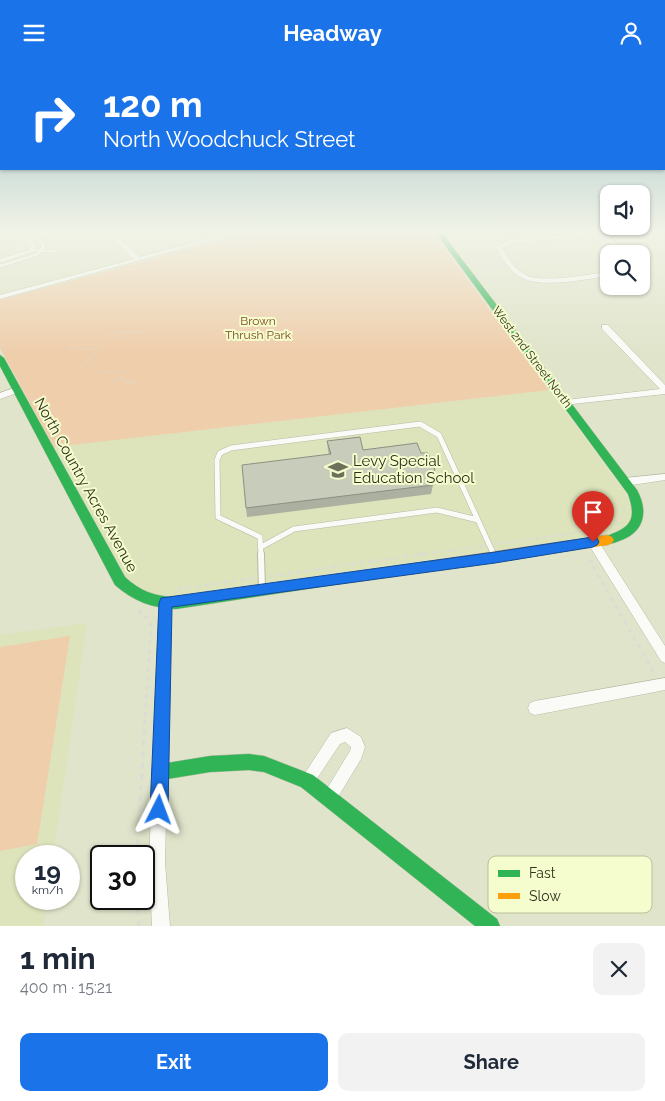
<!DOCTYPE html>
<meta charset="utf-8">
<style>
body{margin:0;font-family:Raleway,sans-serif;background:#f2f2f3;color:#1f2937;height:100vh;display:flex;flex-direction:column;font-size:19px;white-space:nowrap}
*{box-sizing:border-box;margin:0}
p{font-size:16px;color:#747a83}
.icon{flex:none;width:28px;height:28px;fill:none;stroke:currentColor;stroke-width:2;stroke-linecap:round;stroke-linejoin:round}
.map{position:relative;height:861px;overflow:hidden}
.details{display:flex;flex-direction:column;background:#fff;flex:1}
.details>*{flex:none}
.banner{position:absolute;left:0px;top:0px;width:665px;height:105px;box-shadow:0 1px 4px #0004;background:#1a73e8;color:#fff;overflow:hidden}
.tools{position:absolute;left:600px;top:120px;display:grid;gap:10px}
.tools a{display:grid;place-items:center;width:50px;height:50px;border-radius:10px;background:#fff;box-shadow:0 1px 4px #0004;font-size:25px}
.speed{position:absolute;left:15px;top:780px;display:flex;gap:10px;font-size:25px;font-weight:700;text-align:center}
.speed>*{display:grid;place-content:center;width:65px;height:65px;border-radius:50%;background:#fff;box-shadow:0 1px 4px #0004;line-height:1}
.speed small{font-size:12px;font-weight:400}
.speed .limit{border:2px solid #111;border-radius:8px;background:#fff;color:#111}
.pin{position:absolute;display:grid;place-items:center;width:42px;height:42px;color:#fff;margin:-51px -21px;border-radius:50% 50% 50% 0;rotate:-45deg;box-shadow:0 0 5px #0007}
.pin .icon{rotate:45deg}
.me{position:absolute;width:55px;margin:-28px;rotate:3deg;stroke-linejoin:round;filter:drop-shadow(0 0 4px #0008)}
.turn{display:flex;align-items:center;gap:18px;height:105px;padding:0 20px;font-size:22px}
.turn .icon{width:65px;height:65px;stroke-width:2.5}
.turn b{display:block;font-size:35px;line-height:42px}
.round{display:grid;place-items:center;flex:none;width:52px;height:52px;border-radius:10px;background:#f2f2f3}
.overview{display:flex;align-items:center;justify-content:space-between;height:85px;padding:0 20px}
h1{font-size:30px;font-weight:700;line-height:38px}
.button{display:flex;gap:10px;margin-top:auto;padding:10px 20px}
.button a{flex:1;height:58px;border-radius:10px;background:#1a73e8;color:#fff;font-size:20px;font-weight:700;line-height:58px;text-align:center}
.button a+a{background:#f2f2f3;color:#1f2937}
header{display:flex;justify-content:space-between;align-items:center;height:65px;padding:0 20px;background:#1a73e8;color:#fff;font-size:22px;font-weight:700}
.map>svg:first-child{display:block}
</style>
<header><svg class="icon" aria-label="menu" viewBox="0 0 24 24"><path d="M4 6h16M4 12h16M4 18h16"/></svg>Headway<svg class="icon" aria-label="person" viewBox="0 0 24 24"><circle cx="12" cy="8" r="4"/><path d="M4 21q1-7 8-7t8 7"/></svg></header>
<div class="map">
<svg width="665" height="861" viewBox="0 0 665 861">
<rect width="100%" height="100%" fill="#e0e4ca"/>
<path fill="#dde3ba" d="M 549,325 L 626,429 L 631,443 L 630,457 L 619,465 L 602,470 L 170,531 L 151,529 L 138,524 L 126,513 L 54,382 Z
M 87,558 L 53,791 L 26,791 L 26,834 L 47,834 L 43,861 L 0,861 L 0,570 Z"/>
<path fill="#efceab" d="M 249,168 L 433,168 L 549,325 L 54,382 L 0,283 L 0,235 Z
M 70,571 L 37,779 L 0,786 L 0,582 Z"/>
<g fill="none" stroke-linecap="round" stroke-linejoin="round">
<defs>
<path id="lane-far2" d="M 10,168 L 2,169 L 8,175 L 25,171
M 31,185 L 54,186
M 0,201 L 38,189 L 44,181 L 36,171 L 48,168"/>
<path id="lane-far1" d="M 261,482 L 294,464 L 437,445 L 478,455
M 261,490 L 260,472 L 218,452 L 217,395 L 220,388 L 231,383 L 420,359 L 439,370 L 494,490"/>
<path id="lane" d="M 261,489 L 262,524
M 493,489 L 494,491"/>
<path id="street" d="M 20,168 L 26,168 L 37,181 L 32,187 L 0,198 L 0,194 L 28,185 L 31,181 Z
M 107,168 L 113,168 L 140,192 L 229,168 L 238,168 L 0,234 L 0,230 L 134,194 Z
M 582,168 L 603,168 L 632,189 L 625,189 L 598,170 L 511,179 L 502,183 C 508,194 516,206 528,211 C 547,218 588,209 609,207 L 609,211 C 585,214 542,224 520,212 C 509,205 502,193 496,182 L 510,175 Z
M 602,260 L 608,260 L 665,320 L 665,329 L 563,340 L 562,338 L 566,335 L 660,324 L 602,264 Z
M 17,322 L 21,325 L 20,327 L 0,334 L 0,328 Z
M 665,409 L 665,415 L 625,421 L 620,417 L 625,413 Z
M 593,473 L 597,474 L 665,581 L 665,598 L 661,596 L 589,480 L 588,477 L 589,474 Z
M 165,533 L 169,534 L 171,538 L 165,798 L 170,861 L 152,861 L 149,798 L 159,538 L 161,534 Z
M 665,613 L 665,625 L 535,650 L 530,648 L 528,643 L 530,638 L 535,636 Z
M 347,663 L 361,672 L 365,682 L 361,694 L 335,737 L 330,740 L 325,737 L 322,732 L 350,686 L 351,682 L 345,677 L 340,679 L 312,721 L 307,723 L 302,721 L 300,716 L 331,668 Z"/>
<path id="fast" d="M 436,168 L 442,168 L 637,425 C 649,447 644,468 619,476 C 614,478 609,480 604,478 L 602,475 L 604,472 C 629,463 638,457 628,429 Z
M 0,290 L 4,293 L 125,512 C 140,526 155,532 176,532 L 354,507 L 359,508 L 360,512 L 359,516 L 176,544 C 152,543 133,536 115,520 L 0,301 Z
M 249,689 L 264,691 L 313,710 L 497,854 L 500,861 L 475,861 L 301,722 L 264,707 L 249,705 L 210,707 L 161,715 L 155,713 L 153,707 L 155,701 L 161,699 L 210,691 Z"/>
<path id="slow" d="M 608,470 L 612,472 L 614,475 L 612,478 L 608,480 L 354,517 L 349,516 L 348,512 L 349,508 L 354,507 Z"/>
</defs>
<use href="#lane-far2" stroke="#b7baa6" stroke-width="4"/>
<use href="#lane-far1" stroke="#b7baa6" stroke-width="6"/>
<use href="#lane" stroke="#b7baa6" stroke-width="8"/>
<use href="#street" stroke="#b7baa6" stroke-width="1"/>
<use href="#fast" stroke="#b7baa6" stroke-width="1"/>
<use href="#slow" stroke="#b7baa6" stroke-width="1"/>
<path stroke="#dbdcd4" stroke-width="1" stroke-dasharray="2.5 2.5" stroke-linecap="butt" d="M 241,169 L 249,168
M 110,268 L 142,267
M 0,275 L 7,288
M 69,283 L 99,284
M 85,295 L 98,308 L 121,307 L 121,314
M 87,296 L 104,279 L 121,267
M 133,315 L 133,319 L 128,319 L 126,316 Z
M 114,322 L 110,318 L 121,314 L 126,316"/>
<path stroke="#dbdcd4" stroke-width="2" stroke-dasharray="4 4" stroke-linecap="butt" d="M 616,460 L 624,448 L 624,443
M 495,479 L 597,465
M 416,490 L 483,481"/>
<path stroke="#dbdcd4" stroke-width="2.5" stroke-dasharray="4.5 4.5" stroke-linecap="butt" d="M 593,496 L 590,496 L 656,611
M 270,511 L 425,489
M 178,524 L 255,513
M 141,544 L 140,548 L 147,553 L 151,560 L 145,655"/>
<path stroke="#dbdcd4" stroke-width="3" stroke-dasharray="5.5 5.5" stroke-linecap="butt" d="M 137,791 L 145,654
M 136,834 L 139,861"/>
<use href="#lane-far2" stroke="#fafbf7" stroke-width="3"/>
<use href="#lane-far1" stroke="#fafbf7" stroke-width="5"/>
<use href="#lane" stroke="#fafbf7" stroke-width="6"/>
<use href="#street" fill="#fafbf7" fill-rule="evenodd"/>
<use href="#fast" fill="#30b455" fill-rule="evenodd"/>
<use href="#slow" fill="#ff9f0a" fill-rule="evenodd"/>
</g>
<path fill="#abb0a0" d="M 327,376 L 363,385 L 421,388 L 433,415 L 431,415 L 433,420 L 431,429 L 247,452 L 246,443 L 329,390 L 328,385 Z"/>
<path fill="#8b9082" d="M 435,405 L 433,415 L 426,417 L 428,408 Z"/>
<path fill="#c7cdba" stroke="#8b9082" d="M 360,372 L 363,385 L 417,378 L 421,388 L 428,388 L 435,405 L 428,408 L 433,420 L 246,443 L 242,400 L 331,389 L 327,376 Z"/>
<linearGradient id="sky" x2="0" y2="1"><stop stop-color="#9abec2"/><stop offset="0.58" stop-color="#f1f3e7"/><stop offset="1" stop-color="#f1f3e7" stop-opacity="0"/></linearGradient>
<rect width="665" height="288" fill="url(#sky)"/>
<path fill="#1a73e8" stroke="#114b97" d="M 593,472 L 597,473 L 599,477 L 597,480 L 593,482 L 495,498 L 172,542 L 168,745 L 165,752 L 159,754 L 153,752 L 150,745 L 159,538 L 161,533 L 495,487 Z"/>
<defs>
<symbol id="school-bare" viewBox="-9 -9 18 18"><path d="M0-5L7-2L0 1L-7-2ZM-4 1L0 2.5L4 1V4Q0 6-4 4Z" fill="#6d705b" stroke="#f5fccd" stroke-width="2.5" paint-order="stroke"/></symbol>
</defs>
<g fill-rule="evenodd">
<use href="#school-bare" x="324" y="391" width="28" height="28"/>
</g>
<g text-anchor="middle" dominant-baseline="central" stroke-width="4" stroke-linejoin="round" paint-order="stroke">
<g font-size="12" fill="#7d4923" stroke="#f5fccd">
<text x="258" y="256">Brown<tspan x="258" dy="14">Thrush Park</tspan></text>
</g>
<g font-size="12" fill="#2f311f" stroke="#f5fccd">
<text transform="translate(532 292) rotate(53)">West 2nd Street North</text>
</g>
<g font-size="15" fill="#2f311f" stroke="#f5fccd" text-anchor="start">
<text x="353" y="396">Levy Special<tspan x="353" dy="17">Education School</tspan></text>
</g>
<g font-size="15" fill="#2f311f" stroke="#f5fccd">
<text transform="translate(86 420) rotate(61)">North Country Acres Avenue</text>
</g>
</g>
<rect x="488" y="791" width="164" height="57" rx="8" fill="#f5fccd" stroke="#babf99" stroke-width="1"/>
<rect x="498" y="805" width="22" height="7" fill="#30b455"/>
<rect x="498" y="828" width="22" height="6" fill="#ff9f0a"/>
<g font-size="14" fill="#2f311f">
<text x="529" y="813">Fast</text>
<text x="529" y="836">Slow</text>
</g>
</svg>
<div class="tools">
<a><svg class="icon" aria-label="sound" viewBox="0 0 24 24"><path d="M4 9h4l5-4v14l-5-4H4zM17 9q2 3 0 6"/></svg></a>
<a><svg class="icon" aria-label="search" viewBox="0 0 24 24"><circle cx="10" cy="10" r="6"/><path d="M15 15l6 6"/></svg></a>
</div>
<div class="speed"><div>19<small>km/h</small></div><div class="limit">30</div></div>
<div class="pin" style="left:593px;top:477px;background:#d93025"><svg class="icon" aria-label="arrive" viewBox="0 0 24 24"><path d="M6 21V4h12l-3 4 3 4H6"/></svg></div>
<svg class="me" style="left:159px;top:745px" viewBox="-20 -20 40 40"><path d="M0-17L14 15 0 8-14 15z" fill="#1a73e8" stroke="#fff" stroke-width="4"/></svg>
<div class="banner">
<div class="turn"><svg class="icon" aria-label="right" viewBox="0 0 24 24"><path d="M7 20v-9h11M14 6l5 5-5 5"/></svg><div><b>120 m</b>North Woodchuck Street</div></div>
</div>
</div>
<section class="details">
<div class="overview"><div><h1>1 min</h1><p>400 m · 15:21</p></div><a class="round"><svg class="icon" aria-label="close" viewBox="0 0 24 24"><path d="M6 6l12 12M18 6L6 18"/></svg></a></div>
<div class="button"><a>Exit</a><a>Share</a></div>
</section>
